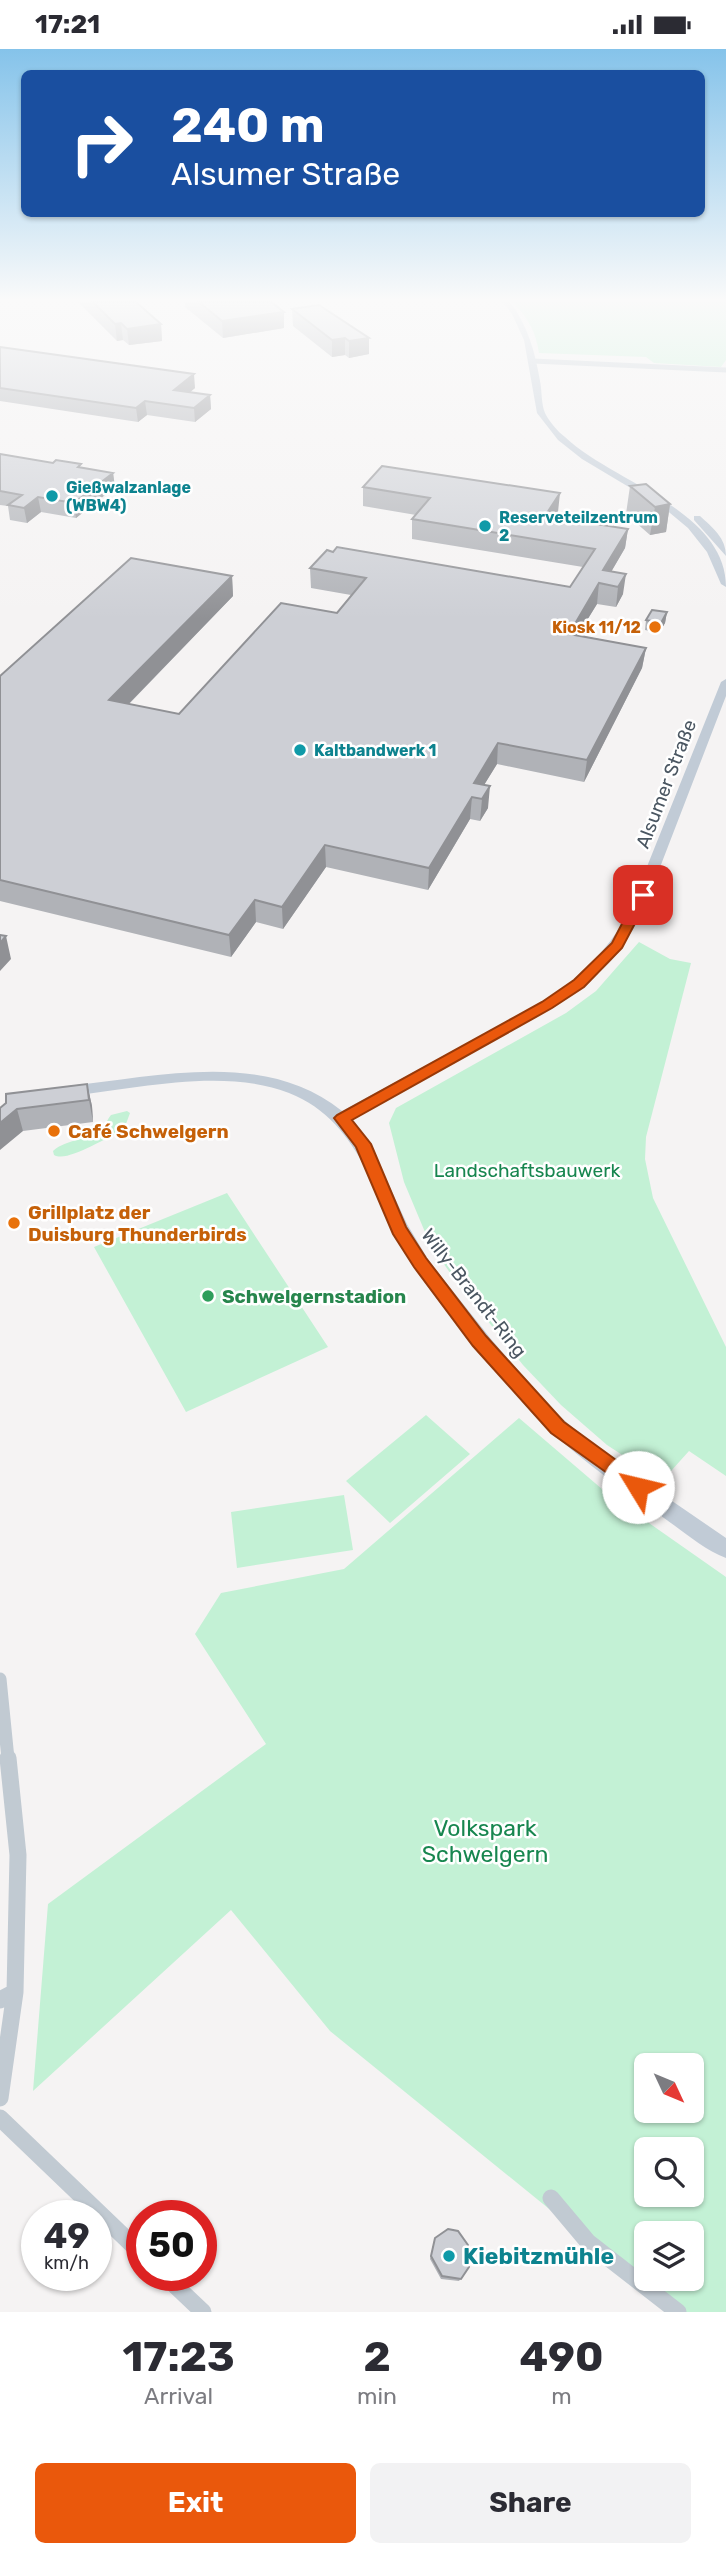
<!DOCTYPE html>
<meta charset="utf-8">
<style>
body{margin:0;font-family:Rubik,sans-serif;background:#f2f2f3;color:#2b2b33;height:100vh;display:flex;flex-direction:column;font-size:26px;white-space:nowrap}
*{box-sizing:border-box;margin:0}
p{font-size:23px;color:#7c7c81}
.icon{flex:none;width:38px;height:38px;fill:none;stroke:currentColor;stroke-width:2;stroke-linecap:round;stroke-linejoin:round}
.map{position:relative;height:2263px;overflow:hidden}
.sheet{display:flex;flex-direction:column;background:#fff;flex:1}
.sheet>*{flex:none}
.banner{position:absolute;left:21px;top:21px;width:684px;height:147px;border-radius:10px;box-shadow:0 2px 5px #0004;background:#1a4fa0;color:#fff;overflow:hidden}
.needle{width:46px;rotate:134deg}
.controls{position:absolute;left:634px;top:2004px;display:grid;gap:14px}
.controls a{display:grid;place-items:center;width:70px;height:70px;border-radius:10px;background:#fff;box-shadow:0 2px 5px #0004;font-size:35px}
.speed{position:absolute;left:21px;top:2151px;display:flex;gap:14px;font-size:35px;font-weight:700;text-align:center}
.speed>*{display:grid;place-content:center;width:91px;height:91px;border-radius:50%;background:#fff;box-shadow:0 2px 5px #0004;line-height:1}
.speed small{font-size:18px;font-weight:400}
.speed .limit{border:10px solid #d22;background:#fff;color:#111}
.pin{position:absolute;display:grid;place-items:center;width:60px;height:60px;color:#fff;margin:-30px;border-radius:14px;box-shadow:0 4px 10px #0006}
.me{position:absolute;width:77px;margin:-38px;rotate:306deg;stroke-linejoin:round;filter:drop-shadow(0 0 5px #0008)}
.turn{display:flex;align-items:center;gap:24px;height:147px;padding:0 35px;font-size:32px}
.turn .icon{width:91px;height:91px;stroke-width:2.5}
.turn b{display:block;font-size:49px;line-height:60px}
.eta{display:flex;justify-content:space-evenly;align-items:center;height:119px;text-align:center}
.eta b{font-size:42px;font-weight:700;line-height:49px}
.button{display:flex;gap:14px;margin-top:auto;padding:14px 35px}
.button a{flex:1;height:80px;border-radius:10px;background:#ea580c;color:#fff;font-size:28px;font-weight:700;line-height:80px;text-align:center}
.button a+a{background:#f2f2f3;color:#2b2b33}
.status{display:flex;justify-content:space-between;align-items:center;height:49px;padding:0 35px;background:#fff;direction:ltr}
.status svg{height:19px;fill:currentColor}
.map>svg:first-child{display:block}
</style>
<div class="status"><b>17:21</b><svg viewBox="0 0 49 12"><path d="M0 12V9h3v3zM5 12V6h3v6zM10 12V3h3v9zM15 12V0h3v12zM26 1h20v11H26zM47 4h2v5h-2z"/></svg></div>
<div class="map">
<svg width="726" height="2263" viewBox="0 0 726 2263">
<rect width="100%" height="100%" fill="#f5f3f3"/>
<path fill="#c3f1d5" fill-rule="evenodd" d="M 513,253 L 726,253 L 726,311 L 721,318 L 654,314 L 646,308 L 539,304 C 536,283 528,269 513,253 Z
M 639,893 L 670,910 L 691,914 L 646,1088 L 645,1110 L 653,1149 L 726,1298 L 726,1427 L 689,1402 L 662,1432 L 607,1396 L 561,1356 L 523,1316 L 455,1231 L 430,1195 L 404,1133 L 389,1074 L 396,1059 L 566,964 L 596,942 Z
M 127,1062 L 130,1064 L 123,1083 C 104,1088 68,1114 54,1106 L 53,1102 C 67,1089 92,1092 105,1076 C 107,1073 108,1069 111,1066 Z
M 227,1144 L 328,1298 L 186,1363 L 94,1198 Z
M 426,1366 L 470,1405 L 390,1474 L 346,1432 Z
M 519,1369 L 609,1446 L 726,1528 L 726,2263 L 676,2263 L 330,1982 L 231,1861 L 33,2042 L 48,1855 L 266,1695 L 195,1585 L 221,1544 L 344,1520 ZM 646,2016 L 691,2016 L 691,2062 L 646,2062 ZM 646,2100 L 691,2100 L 691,2146 L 646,2146 ZM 646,2184 L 691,2184 L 691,2230 L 646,2230 Z
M 344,1446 L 353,1501 L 237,1519 L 231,1463 Z"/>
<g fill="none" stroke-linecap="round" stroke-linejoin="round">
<path stroke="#c1cad2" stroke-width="5" d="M 533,312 L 726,321"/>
<path stroke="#c1cad2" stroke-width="13" d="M 0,1630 L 8,1710"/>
<path stroke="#c1cad2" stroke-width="17" d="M 0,1951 L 15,1943
M 0,2049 L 15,1943 L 18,1806 L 8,1709
M 0,2069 L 142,2205
M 551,2149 L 588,2193 L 678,2263
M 164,2226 L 203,2263"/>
<path fill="#c1cbd6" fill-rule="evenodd" d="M 503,253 L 510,253 C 528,277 535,303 540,332 C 542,341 541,355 545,364 C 548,371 558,383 565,388 C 612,433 726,461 726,538 L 721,535 L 707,503 L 688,479 L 664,459 L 582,410 L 558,391 L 537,364 L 524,291 L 512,265 Z
M 694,467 L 700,467 C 713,479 726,489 726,507 L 694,471 Z
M 726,630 L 726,647 L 642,865 L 622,899 L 609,914 L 584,937 L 552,959 L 351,1071 L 376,1108 L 407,1175 L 429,1212 L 491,1290 L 551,1360 L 605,1406 L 726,1489 L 726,1509 C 704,1501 683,1482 664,1469 C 625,1442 585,1414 550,1382 C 532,1366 517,1346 501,1327 C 471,1292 440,1257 415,1219 C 375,1157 365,1074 289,1044 C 223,1018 136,1040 68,1047 L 61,1042 L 68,1037 C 158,1028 265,1000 342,1062 C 384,1039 427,1016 469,993 C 537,956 588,935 628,865 L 721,633 Z"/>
</g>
<path fill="#b0b2b7" d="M 78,253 L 136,253 L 161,275 L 162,292 L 129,296 L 123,291 L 117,292 Z
M 185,253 L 271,253 L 284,279 L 223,289 L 185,258 Z
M 292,260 L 369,289 L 369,305 L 349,309 L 345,306 L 332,308 L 293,277 Z
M 0,298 L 195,339 L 190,343 L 210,346 L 211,360 L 195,373 L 147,366 L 138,373 L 0,352 Z
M 0,405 L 113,424 L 115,438 L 76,469 L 41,463 L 27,474 L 10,471 L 8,457 L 0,456 Z
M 630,437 L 670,455 L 666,483 L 650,486 L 626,465 Z
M 363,438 L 558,463 L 555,468 L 628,480 L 625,499 L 611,523 L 623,545 L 616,558 L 597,555 L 578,586 L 646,599 L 642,619 L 584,733 L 497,715 L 484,736 L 488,759 L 480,772 L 470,770 L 428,841 L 326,818 L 283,880 L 256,873 L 231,908 L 0,852 L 0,627 L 232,527 L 233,547 L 129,655 L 179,665 L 337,564 L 351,546 L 311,539 L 310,519 L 570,538 L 583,518 L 412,490 L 412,470 L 416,466 L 363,457 Z
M 667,563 L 665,574 L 659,584 L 645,581 L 646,571 Z
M 87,1035 L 92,1057 L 93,1073 L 23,1082 L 0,1059 Z
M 434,2192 L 469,2218 L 459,2232 L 441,2230 L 430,2210 Z"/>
<path fill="#909195" d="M 284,263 L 284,279 L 223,289 L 222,272 Z
M 121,274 L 123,291 L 117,292 L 115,275 Z
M 161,275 L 162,292 L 129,296 L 127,280 Z
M 345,289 L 345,306 L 332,308 L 332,291 Z
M 369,289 L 369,305 L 349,309 L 349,292 Z
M 194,325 L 195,339 L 176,355 L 174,341 Z
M 210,346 L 211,360 L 195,373 L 194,359 Z
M 145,352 L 147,366 L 138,373 L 136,359 Z
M 113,424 L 115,438 L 76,469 L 74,454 Z
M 560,444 L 558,463 L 543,486 L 545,467 Z
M 38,448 L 41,463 L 27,474 L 24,459 Z
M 670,455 L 666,483 L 650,486 L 655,458 Z
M 628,480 L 625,499 L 604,535 L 603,521 Z
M 626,525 L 623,545 L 616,558 L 618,538 Z
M 232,527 L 233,547 L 112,672 L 109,651 Z
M 599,534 L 597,555 L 566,605 L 569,585 Z
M 667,563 L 665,574 L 659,584 L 661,574 Z
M 646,599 L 642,619 L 584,733 L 587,711 Z
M 498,694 L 497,715 L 476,749 L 474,734 Z
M 490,737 L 488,759 L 480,772 L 482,750 Z
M 472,748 L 470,770 L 428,841 L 429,819 Z
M 325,796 L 326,818 L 283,880 L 282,858 Z
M 255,851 L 256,873 L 231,908 L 229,886 Z
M 6,887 L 11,910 L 0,922 L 0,894 Z
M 87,1035 L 92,1057 L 93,1073 L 89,1051 Z
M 17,1060 L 23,1082 L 0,1101 L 0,1074 Z"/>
<path fill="#cdcfd5" stroke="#909195" stroke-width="2" d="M 93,253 L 136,253 L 161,275 L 127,280 L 121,274 L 115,275 Z
M 199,253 L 271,253 L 284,263 L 222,272 Z
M 319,256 L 369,289 L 349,292 L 345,289 L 332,291 L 292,260 Z
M 0,298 L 194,325 L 174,341 L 210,346 L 194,359 L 145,352 L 136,359 L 0,339 Z
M 0,405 L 53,414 L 56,411 L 81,415 L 78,418 L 113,424 L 74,454 L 38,448 L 24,459 L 8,456 L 22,446 L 0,442 Z
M 382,417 L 560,444 L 545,467 L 628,480 L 603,521 L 626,525 L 618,538 L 599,534 L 569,585 L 646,599 L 587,711 L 498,694 L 474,734 L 490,737 L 482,750 L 472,748 L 429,819 L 325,796 L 282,858 L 255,851 L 229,886 L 0,831 L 0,627 L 131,509 L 232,527 L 109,651 L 179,665 L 281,554 L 337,564 L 366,529 L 310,519 L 327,501 L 333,503 L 337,498 L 570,538 L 595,500 L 412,470 L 430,449 L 363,438 Z
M 646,435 L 670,455 L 655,458 L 630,437 Z
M 652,561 L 667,563 L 661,574 L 646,571 Z
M 0,886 L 6,887 L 0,894 Z
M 87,1035 L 89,1051 L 17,1060 L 0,1074 L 0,1059 L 6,1054 L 6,1045 Z
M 448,2180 L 458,2182 L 468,2196 L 469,2218 L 461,2230 L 442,2227 L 431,2207 L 435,2189 Z"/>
<linearGradient id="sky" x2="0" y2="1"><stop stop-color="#85c3ea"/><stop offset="0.44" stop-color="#fafafa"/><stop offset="1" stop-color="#fafafa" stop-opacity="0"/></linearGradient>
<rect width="726" height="570" fill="url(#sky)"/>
<path fill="#ea580c" stroke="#983908" stroke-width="2" d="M 643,842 L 650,846 L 622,899 L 584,938 L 552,959 L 352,1071 L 371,1095 L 406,1178 L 426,1209 L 486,1287 L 564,1373 L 645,1432 L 647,1438 L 645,1444 L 638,1446 L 551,1384 L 473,1297 L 414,1218 L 393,1185 L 356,1098 L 334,1069 L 337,1066 L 542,953 L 574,931 L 612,894 L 637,846 Z"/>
<g fill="#0f9aa8" stroke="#fff" stroke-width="2.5">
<circle cx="52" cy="447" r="7"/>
<circle cx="485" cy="477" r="7"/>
<circle cx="300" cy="701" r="7"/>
<circle cx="449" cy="2207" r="7"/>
</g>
<g fill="#e8710a" stroke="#fff" stroke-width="2.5">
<circle cx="655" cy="578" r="7"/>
<circle cx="54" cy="1082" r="7"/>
<circle cx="14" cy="1174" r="7"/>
</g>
<circle fill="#2e9e5b" stroke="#fff" stroke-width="2.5" cx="208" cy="1247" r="7"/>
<g text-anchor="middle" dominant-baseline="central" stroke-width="5" stroke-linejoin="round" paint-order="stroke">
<g font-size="16" font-weight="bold" fill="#0d838f" stroke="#fff" text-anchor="start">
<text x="66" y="438">Gießwalzanlage<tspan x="66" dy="18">(WBW4)</tspan></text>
<text x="499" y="468">Reserveteilzentrum<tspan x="499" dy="18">2</tspan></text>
<text x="314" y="701">Kaltbandwerk 1</text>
</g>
<g font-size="16" font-weight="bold" fill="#c56008" stroke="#fff" text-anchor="end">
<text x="641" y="578">Kiosk 11/12</text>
</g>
<g font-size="19" fill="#4a5661" stroke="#fff">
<text transform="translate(666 735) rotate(-69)">Alsumer Straße</text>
<text transform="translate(474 1244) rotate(52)">Willy-Brandt-Ring</text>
</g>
<g font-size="19" font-weight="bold" fill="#c56008" stroke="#fff" text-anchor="start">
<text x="68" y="1082">Café Schwelgern</text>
<text x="28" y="1163">Grillplatz der<tspan x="28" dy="22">Duisburg Thunderbirds</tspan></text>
</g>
<g font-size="19" fill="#17864f" stroke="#fff">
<text x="527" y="1121">Landschaftsbauwerk</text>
</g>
<g font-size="19" font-weight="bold" fill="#27864d" stroke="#fff" text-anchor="start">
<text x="222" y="1247">Schwelgernstadion</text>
</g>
<g font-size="23" fill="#17864f" stroke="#fff">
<text x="485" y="1779">Volkspark<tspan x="485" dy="26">Schwelgern</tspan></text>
</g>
<g font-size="23" font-weight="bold" fill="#0d838f" stroke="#fff" text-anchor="start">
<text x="463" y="2207">Kiebitzmühle</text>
</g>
</g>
</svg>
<div class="controls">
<a><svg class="needle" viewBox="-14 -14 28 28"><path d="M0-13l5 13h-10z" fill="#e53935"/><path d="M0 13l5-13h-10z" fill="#7c7c81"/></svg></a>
<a><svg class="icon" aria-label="search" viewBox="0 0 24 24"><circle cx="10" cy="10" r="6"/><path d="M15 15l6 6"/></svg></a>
<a><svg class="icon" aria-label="layers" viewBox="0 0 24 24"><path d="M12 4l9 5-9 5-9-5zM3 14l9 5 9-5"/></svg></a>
</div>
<div class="speed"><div>49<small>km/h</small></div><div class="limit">50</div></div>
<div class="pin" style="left:643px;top:846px;background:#d93025"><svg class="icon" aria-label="arrive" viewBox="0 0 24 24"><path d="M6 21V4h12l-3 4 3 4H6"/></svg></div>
<svg class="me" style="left:638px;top:1438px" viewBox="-20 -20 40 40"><circle r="19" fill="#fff"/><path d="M0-13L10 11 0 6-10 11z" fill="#ea580c"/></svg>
<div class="banner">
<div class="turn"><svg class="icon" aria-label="right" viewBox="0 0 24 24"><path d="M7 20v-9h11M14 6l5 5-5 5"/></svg><div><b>240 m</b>Alsumer Straße</div></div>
</div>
</div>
<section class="sheet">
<div class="eta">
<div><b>17:23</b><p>Arrival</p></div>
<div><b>2</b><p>min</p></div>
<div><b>490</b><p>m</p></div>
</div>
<div class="button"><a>Exit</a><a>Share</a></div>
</section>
